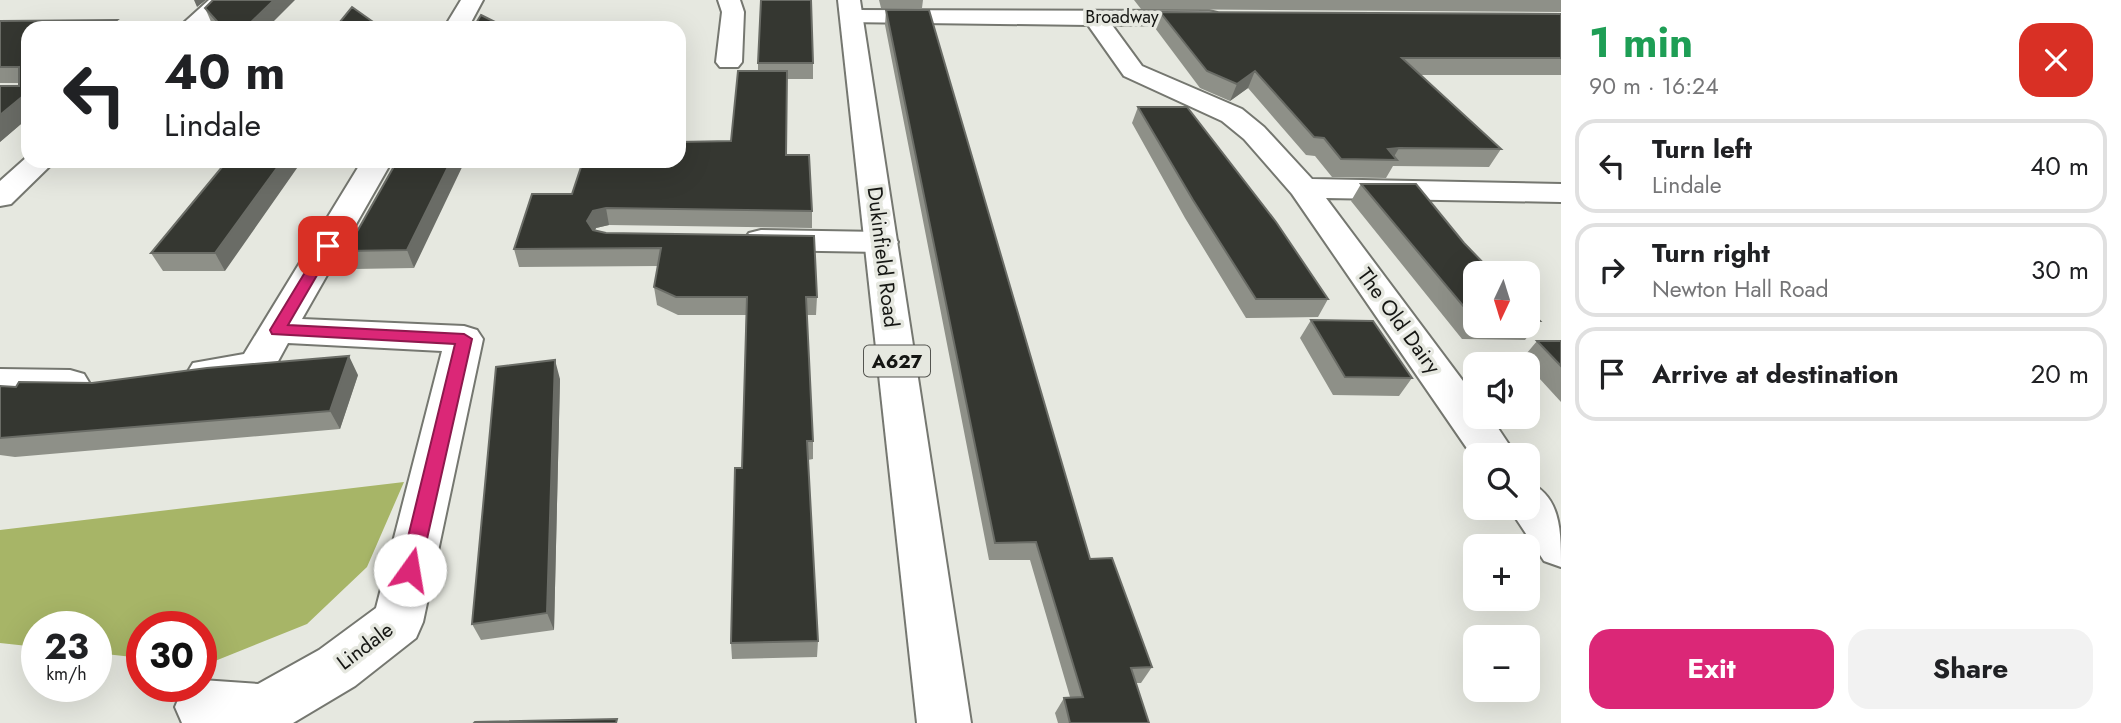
<!DOCTYPE html>
<meta charset="utf-8">
<style>
body{margin:0;font-family:Jost,sans-serif;background:#f2f2f2;color:#202124;height:100vh;display:flex;flex-direction:column;font-size:26px;white-space:nowrap}
*{box-sizing:border-box;margin:0}
p{font-size:23px;color:#757577}
.icon{flex:none;width:38px;height:38px;fill:none;stroke:currentColor;stroke-width:2;stroke-linecap:round;stroke-linejoin:round}
.map{position:relative;flex:1;overflow:hidden}
.drawer{display:flex;flex-direction:column;background:#fff;width:560px}
.drawer>*{flex:none}
.guide{position:absolute;left:21px;top:21px;width:665px;height:147px;border-radius:21px;box-shadow:0 7px 28px #0002;background:#fff;color:#202124;overflow:hidden}
.needle{width:46px;rotate:184deg}
.tools{position:absolute;left:1463px;top:261px;display:grid;gap:14px}
.tools a{display:grid;place-items:center;width:77px;height:77px;border-radius:14px;background:#fff;box-shadow:0 7px 28px #0002;font-size:35px}
.speed{position:absolute;left:21px;top:611px;display:flex;gap:14px;font-size:35px;font-weight:700;text-align:center}
.speed>*{display:grid;place-content:center;width:91px;height:91px;border-radius:50%;background:#fff;box-shadow:0 7px 28px #0002;line-height:1}
.speed small{font-size:18px;font-weight:400}
.speed .limit{border:10px solid #d22;background:#fff;color:#111}
.pin{position:absolute;display:grid;place-items:center;width:60px;height:60px;color:#fff;margin:-30px;border-radius:14px;box-shadow:0 4px 10px #0006}
.me{position:absolute;width:77px;margin:-38px;rotate:13deg;stroke-linejoin:round;filter:drop-shadow(0 0 5px #0008)}
.turn{display:flex;align-items:center;gap:24px;height:147px;padding:0 28px;font-size:32px}
.turn .icon{width:91px;height:91px;stroke-width:2.5}
.turn b{display:block;font-size:49px;line-height:60px}
.round{display:grid;place-items:center;flex:none;width:74px;height:74px;border-radius:21px;background:#f2f2f2}
.headline{display:flex;align-items:center;justify-content:space-between;height:119px;padding:0 28px}
h1{font-size:42px;font-weight:700;line-height:52px;color:#1e9e55}
.action{display:flex;gap:14px;margin-top:auto;padding:14px 28px}
.action a{flex:1;height:80px;border-radius:21px;background:#db2777;color:#fff;font-size:28px;font-weight:700;line-height:80px;text-align:center}
.action a+a{background:#f2f2f2;color:#202124}
ul{padding:0;list-style:none}
li{display:flex;align-items:center;gap:21px;height:94px;margin:0 14px 10px;padding:0 14px;border:4px solid #e0e0e0;border-radius:21px}
li div{flex:1}
li b{display:block;font-size:26px}
li em{font-style:normal}
main{display:flex;flex:1;min-height:0}
.map>svg:first-child{display:block}
</style>
<main>
<div class="map">
<svg width="1561" height="723" viewBox="0 0 1561 723">
<rect width="100%" height="100%" fill="#e6e8e0"/>
<path fill="#a7b567" d="M 404,482 L 367,567 L 307,624 L 205,665 L 201,665 L 201,626 L 142,626 L 142,658 L 96,653 L 96,626 L 37,626 L 37,647 L 0,643 L 0,530 Z"/>
<g fill="none" stroke-linecap="round" stroke-linejoin="round">
<defs>
<path id="minor" d="M 209,0 L 233,0 L 204,28 L 178,28 Z
M 461,0 L 483,0 L 468,28 L 444,28 Z
M 718,0 L 740,0 L 744,12 L 742,62 L 738,67 L 720,67 L 716,62 L 722,12 Z
M 852,10 L 1209,11 L 1217,13 L 1221,18 L 1217,23 L 1112,25 L 1142,66 L 1242,109 L 1264,127 L 1312,179 L 1561,184 L 1561,202 L 1326,198 L 1475,397 L 1475,416 L 1490,416 L 1516,455 L 1475,455 L 1475,460 L 1292,194 L 1244,139 L 1222,121 L 1124,76 L 1088,25 L 844,22 L 840,17 L 844,12 Z
M 28,156 L 28,161 L 55,161 L 11,204 L 0,206 L 0,181 Z
M 362,161 L 392,161 L 302,319 L 464,326 L 477,330 L 483,339 L 423,622 L 416,638 L 355,686 L 293,723 L 182,723 L 175,707 L 183,688 L 201,686 L 202,680 L 258,684 L 319,650 L 376,608 L 442,351 L 288,343 L 270,376 L 207,387 L 193,383 L 187,373 L 193,363 L 244,354 Z
M 761,230 L 881,232 L 893,235 L 898,242 L 893,249 L 881,252 L 761,250 L 749,247 L 744,240 L 749,233 Z
M 0,369 L 70,370 L 84,374 L 90,384 L 84,394 L 70,398 L 0,397 Z
M 1528,482 C 1561,496 1561,531 1561,567 L 1544,561 L 1509,508 L 1528,508 Z"/>
<path id="primary" d="M 838,0 L 860,0 L 971,723 L 917,723 Z"/>
</defs>
<use href="#minor" stroke="#757770" stroke-width="4"/>
<use href="#primary" stroke="#757770" stroke-width="4"/>
<use href="#minor" fill="#fff" fill-rule="evenodd"/>
<use href="#primary" fill="#fff" fill-rule="evenodd"/>
</g>
<path fill="#8e9088" d="M 879,0 L 923,0 L 922,8 L 881,8 Z
M 1134,0 L 1561,0 L 1561,12 L 1141,9 Z
M 205,8 L 267,28 L 216,28 L 212,24 Z
M 886,10 L 1090,559 L 1152,667 L 1141,683 L 1136,683 L 1149,723 L 1058,723 L 1055,713 L 1064,698 L 1070,697 L 1030,560 L 989,560 L 885,25 Z
M 1160,12 L 1561,14 L 1561,75 L 1420,75 L 1501,149 L 1489,167 L 1393,166 L 1386,178 L 1332,177 L 1315,156 L 1306,155 L 1248,88 L 1230,101 L 1200,88 L 1155,28 Z
M 0,21 L 28,28 L 28,118 L 0,142 L 19,86 L 19,83 L 0,83 Z
M 758,63 L 813,63 L 813,79 L 787,79 L 786,155 L 812,211 L 812,228 L 609,225 L 596,228 L 595,230 L 606,233 L 814,236 L 817,297 L 816,315 L 807,315 L 813,441 L 813,459 L 808,460 L 818,641 L 817,657 L 732,659 L 731,643 L 742,468 L 746,315 L 678,315 L 657,305 L 654,287 L 658,266 L 519,267 L 514,249 L 572,194 L 731,141 L 758,71 Z
M 1138,107 L 1328,299 L 1318,317 L 1246,318 L 1185,218 L 1132,123 Z
M 227,161 L 225,271 L 163,271 L 151,253 Z
M 397,161 L 414,268 L 354,269 L 346,251 Z
M 1361,184 L 1475,273 L 1475,326 L 1528,326 L 1528,309 L 1540,321 L 1525,340 L 1462,339 L 1351,201 Z
M 1311,320 L 1412,378 L 1399,396 L 1333,395 L 1300,338 Z
M 1537,341 L 1561,341 L 1561,402 L 1528,366 L 1528,364 L 1526,364 L 1522,359 Z
M 358,375 L 340,429 L 15,457 L 0,455 L 0,386 L 16,387 L 92,383 Z
M 560,379 L 554,630 L 481,640 L 472,624 Z"/>
<path fill="#6a6c66" d="M 194,0 L 206,0 L 197,7 Z
M 274,0 L 295,0 L 267,28 L 245,28 Z
M 117,20 L 121,28 L 107,28 Z
M 1255,71 L 1248,88 L 1230,101 L 1237,84 Z
M 28,92 L 28,118 L 0,142 L 0,115 Z
M 1399,148 L 1392,160 L 1388,149 Z
M 282,161 L 302,161 L 225,271 L 215,253 Z
M 451,161 L 465,161 L 414,268 L 407,250 Z
M 606,208 L 609,225 L 596,228 L 591,239 L 587,221 L 593,211 Z
M 349,356 L 358,375 L 340,429 L 330,411 Z
M 555,360 L 560,379 L 554,630 L 547,613 Z"/>
<path fill="#353731" stroke="#6a6c66" stroke-width="2" d="M 213,0 L 274,0 L 245,28 L 223,28 L 205,8 Z
M 761,0 L 811,0 L 813,63 L 758,63 Z
M 352,7 L 380,27 L 379,28 L 335,28 Z
M 886,10 L 929,10 L 1090,559 L 1112,558 L 1152,667 L 1131,668 L 1149,723 L 1070,723 L 1064,698 L 1083,697 L 1036,542 L 995,543 Z
M 1160,12 L 1561,14 L 1561,58 L 1402,58 L 1501,149 L 1399,148 L 1388,149 L 1397,160 L 1341,159 L 1324,138 L 1314,137 L 1255,71 L 1237,84 L 1207,71 Z
M 481,15 L 507,28 L 473,28 Z
M 117,20 L 107,28 L 28,28 L 28,92 L 0,115 L 0,86 L 19,86 L 19,67 L 0,67 L 0,21 Z
M 738,71 L 787,71 L 786,155 L 809,155 L 812,211 L 606,208 L 593,211 L 587,221 L 593,230 L 606,233 L 814,236 L 817,297 L 806,297 L 813,441 L 807,441 L 818,641 L 731,643 L 735,468 L 742,468 L 747,297 L 676,297 L 654,287 L 661,248 L 514,249 L 532,194 L 572,194 L 583,161 L 679,161 L 679,142 L 731,141 Z
M 1138,107 L 1187,107 L 1276,222 L 1328,299 L 1256,299 L 1193,200 Z
M 227,161 L 282,161 L 215,253 L 151,253 Z
M 397,161 L 451,161 L 407,250 L 346,251 Z
M 1361,184 L 1416,184 L 1464,243 L 1493,273 L 1475,273 L 1475,320 Z
M 1528,309 L 1540,321 L 1528,321 Z
M 1311,320 L 1373,321 L 1412,378 L 1345,377 Z
M 1537,341 L 1561,341 L 1561,366 Z
M 349,356 L 330,411 L 0,438 L 0,386 L 16,387 L 19,382 L 92,383 L 207,368 Z
M 555,360 L 547,613 L 472,624 L 496,367 Z
M 617,719 L 616,723 L 474,723 L 475,722 Z"/>
<path fill="#db2777" stroke="#8e194d" stroke-width="2" d="M 328,241 L 334,246 L 288,325 L 464,334 L 472,339 L 420,570 L 417,577 L 410,579 L 403,577 L 400,570 L 455,344 L 272,334 L 270,330 L 321,246 Z"/>
<g text-anchor="middle" dominant-baseline="central" stroke-width="7" stroke-linejoin="round" paint-order="stroke">
<g font-size="18" fill="#151613" stroke="#e6e8e0">
<text x="1122" y="17">Broadway</text>
</g>
<rect fill="#e6e8e0" stroke="#545550" stroke-width="2" x="864" y="345.5" width="66" height="31" rx="5"/>
<g font-size="19" font-weight="bold" fill="#151613">
<text x="897" y="361">A627</text>
</g>
<g font-size="21" fill="#151613" stroke="#e6e8e0">
<text transform="translate(883 257) rotate(83)">Dukinfield Road</text>
<text transform="translate(1399 321) rotate(54)">The Old Dairy</text>
<text transform="translate(365 646) rotate(-37)">Lindale</text>
</g>
</g>
</svg>
<div class="tools">
<a><svg class="needle" viewBox="-14 -14 28 28"><path d="M0-13l5 13h-10z" fill="#e53935"/><path d="M0 13l5-13h-10z" fill="#757577"/></svg></a>
<a><svg class="icon" aria-label="sound" viewBox="0 0 24 24"><path d="M4 9h4l5-4v14l-5-4H4zM17 9q2 3 0 6"/></svg></a>
<a><svg class="icon" aria-label="search" viewBox="0 0 24 24"><circle cx="10" cy="10" r="6"/><path d="M15 15l6 6"/></svg></a>
<a>+</a>
<a>−</a>
</div>
<div class="speed"><div>23<small>km/h</small></div><div class="limit">30</div></div>
<div class="pin" style="left:328px;top:246px;background:#d93025"><svg class="icon" aria-label="arrive" viewBox="0 0 24 24"><path d="M6 21V4h12l-3 4 3 4H6"/></svg></div>
<svg class="me" style="left:410px;top:570px" viewBox="-20 -20 40 40"><circle r="19" fill="#fff"/><path d="M0-13L10 11 0 6-10 11z" fill="#db2777"/></svg>
<div class="guide">
<div class="turn"><svg class="icon" aria-label="left" viewBox="0 0 24 24"><path d="M17 20v-9H6M10 6l-5 5 5 5"/></svg><div><b>40 m</b>Lindale</div></div>
</div>
</div>
<section class="drawer">
<div class="headline"><div><h1>1 min</h1><p>90 m · 16:24</p></div><a class="round" style="background:#d93025;color:#fff"><svg class="icon" aria-label="close" viewBox="0 0 24 24"><path d="M6 6l12 12M18 6L6 18"/></svg></a></div>
<ul>
<li><svg class="icon" aria-label="left" viewBox="0 0 24 24"><path d="M17 20v-9H6M10 6l-5 5 5 5"/></svg><div><b>Turn left</b><p>Lindale</p></div><em>40 m</em></li>
<li><svg class="icon" aria-label="right" viewBox="0 0 24 24"><path d="M7 20v-9h11M14 6l5 5-5 5"/></svg><div><b>Turn right</b><p>Newton Hall Road</p></div><em>30 m</em></li>
<li><svg class="icon" aria-label="arrive" viewBox="0 0 24 24"><path d="M6 21V4h12l-3 4 3 4H6"/></svg><div><b>Arrive at destination</b></div><em>20 m</em></li>
</ul>
<div class="action"><a>Exit</a><a>Share</a></div>
</section>
</main>
